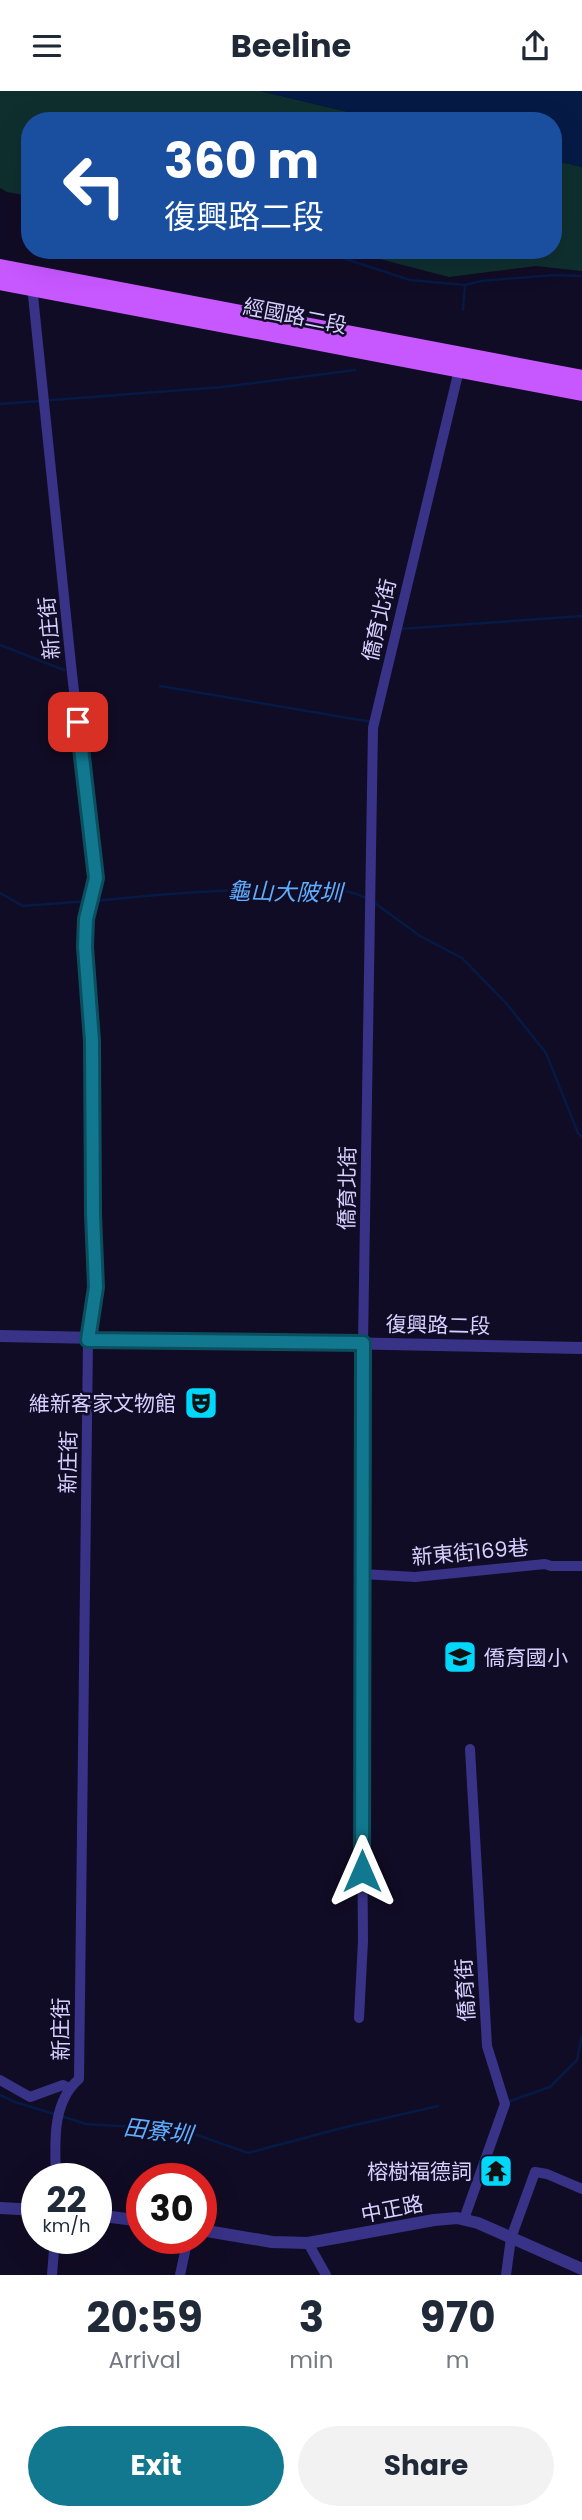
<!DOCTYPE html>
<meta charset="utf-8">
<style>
body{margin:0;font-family:Poppins,"Noto Sans TC",sans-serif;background:#f2f2f3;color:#1f2937;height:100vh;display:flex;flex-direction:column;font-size:26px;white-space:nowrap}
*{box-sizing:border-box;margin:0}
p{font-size:23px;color:#747a83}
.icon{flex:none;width:38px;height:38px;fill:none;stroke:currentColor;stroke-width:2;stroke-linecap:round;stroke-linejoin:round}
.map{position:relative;height:2184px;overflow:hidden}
.sheet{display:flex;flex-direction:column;background:#fff;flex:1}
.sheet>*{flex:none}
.guide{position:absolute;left:21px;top:21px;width:541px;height:147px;border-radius:28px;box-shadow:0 7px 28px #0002;background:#1a4fa0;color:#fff;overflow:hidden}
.speed{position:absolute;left:21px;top:2072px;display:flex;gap:14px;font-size:35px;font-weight:700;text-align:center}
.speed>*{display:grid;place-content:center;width:91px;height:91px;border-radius:50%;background:#fff;box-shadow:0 7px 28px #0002;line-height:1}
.speed small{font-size:18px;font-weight:400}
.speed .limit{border:10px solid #d22;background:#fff;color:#111}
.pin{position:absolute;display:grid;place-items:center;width:60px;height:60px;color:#fff;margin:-30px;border-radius:14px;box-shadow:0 4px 10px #0006}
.me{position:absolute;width:77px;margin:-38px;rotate:0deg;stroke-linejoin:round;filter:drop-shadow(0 0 5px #0008)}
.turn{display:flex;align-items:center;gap:24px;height:147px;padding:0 28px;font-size:32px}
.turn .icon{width:91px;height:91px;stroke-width:2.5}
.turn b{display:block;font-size:49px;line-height:60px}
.eta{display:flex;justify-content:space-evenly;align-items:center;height:119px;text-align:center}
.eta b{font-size:42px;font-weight:700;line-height:49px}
.action{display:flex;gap:14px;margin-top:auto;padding:14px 28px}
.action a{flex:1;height:80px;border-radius:42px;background:#11788f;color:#fff;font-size:28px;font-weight:700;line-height:80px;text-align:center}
.action a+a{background:#f2f2f3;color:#1f2937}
header{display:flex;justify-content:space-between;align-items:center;height:91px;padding:0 28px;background:#fff;font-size:32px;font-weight:700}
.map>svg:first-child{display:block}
</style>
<header><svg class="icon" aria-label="menu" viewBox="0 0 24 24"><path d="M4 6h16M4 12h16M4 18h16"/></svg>Beeline<svg class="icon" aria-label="share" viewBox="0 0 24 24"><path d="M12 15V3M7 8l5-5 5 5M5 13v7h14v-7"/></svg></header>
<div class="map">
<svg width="582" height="2184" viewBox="0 0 582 2184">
<rect width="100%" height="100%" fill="#110c25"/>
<path fill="#0f2f2f" d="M 0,0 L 260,0 L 386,30 L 30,30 L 30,105 L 7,101 L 0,97 Z
M 553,69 L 582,76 L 582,180 L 536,175 L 449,186 L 376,167 L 291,166 L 253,159 L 553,159 Z"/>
<path fill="#051a45" d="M 260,0 L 582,0 L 582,76 L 553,69 L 553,30 L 386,30 Z"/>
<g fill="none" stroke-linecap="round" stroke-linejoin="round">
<path stroke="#051a45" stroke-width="2.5" d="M 318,159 L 410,189 L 465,194 L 481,190 L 554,184 L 582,185
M 463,219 L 465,194
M 0,313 L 222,296 L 355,279
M 400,538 L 582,525
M 0,554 L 64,579
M 160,595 L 372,631
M 0,802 L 23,815 L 88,810
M 95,810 C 159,803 223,798 287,798 C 313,798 343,795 366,807
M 372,810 L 420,845 L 462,867 L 506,912 L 546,962 L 578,1042 L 582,1046
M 0,2004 L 15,2011 L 54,2023
M 510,2010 L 550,1996 L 577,1969 L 582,1945
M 61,2025 L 86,2033 L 183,2039 L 248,2062 L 342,2037 L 438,2015"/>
<path stroke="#393388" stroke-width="10" d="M 32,195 L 72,583 L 96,787 L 86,827 L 85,856 L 92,950 L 93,1123 L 96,1196 L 88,1249 L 79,1988 C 51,2012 55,2054 56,2088
M 362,1483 L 415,1486 L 545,1473 L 551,1475 L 582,1475
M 359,1927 L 363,1850 L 361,1581 L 363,1252 L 373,637 L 459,279
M 0,1989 L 30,2006 L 63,1994 L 69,1997
M 464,2128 L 505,2013 L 487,1955 L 470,1658
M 308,2152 L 326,2184
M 52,2184 L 55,2147
M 180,2184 L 188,2147
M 506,2184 L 511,2147 L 535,2081 L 547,2083 L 582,2098"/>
<path stroke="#393388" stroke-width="12" d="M 0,1245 L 582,1257
M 0,2117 L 37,2119
M 96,2124 L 142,2130
M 201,2139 L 272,2151 L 308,2152 L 434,2129 L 457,2127 L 478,2132 L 582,2178"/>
<path stroke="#c757ff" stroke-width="16" d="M 0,176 L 582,287
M 0,191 L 582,302"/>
</g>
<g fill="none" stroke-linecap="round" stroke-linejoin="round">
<defs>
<path id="route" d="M 78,631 L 96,787 L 86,828 L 85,856 L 92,950 L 93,1123 L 96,1196 L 88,1249 L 363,1252 L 362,1780"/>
</defs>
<use href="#route" stroke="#0b4e5d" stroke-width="18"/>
<use href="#route" stroke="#11788f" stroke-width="12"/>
</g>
<defs>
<symbol id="theatre-square" viewBox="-11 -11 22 22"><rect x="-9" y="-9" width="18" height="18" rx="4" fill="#00d8fb" stroke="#110c25"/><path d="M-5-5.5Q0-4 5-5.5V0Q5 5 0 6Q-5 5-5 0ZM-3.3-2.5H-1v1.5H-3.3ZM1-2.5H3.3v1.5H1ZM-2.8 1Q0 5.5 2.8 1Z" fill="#111"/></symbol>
<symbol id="school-square" viewBox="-11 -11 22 22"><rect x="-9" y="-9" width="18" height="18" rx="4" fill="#00d8fb" stroke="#110c25"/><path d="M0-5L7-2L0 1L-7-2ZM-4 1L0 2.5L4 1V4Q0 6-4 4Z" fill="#111"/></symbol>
<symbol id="temple-square" viewBox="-11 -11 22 22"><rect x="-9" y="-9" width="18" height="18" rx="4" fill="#00d8fb" stroke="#110c25"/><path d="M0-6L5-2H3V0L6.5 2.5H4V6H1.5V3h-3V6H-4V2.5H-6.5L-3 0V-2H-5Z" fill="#111"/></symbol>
</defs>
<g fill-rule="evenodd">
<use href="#theatre-square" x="182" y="1293" width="38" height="38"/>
<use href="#school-square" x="441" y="1547" width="38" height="38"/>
<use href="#temple-square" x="477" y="2061" width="38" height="38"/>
</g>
<g text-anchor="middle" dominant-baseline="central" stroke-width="5" stroke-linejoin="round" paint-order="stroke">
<g font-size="21" fill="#d7d0ff" stroke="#110c25">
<text transform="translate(295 225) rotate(11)">經國路二段</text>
<text transform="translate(379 529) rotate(-77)">僑育北街</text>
<text transform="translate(49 537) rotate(-95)">新庄街</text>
<text transform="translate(347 1097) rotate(-89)">僑育北街</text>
<text transform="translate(438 1234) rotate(1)">復興路二段</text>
<text transform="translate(68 1371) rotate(-89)">新庄街</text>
<text transform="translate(470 1461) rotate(-5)">新東街169巷</text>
<text transform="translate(465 1899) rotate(-93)">僑育街</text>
<text transform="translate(60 1938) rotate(-90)">新庄街</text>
<text transform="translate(392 2118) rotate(-11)">中正路</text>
</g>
<g font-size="21" fill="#d7d0ff" stroke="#110c25" text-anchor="end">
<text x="176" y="1312">維新客家文物館</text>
<text x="484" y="1566" text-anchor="start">僑育國小</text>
<text x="472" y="2080">榕樹福德詞</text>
</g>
<g font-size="23" font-style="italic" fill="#5eaeff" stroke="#110c25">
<text transform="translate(285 801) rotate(1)">龜山大陂圳</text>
<text transform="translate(158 2040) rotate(7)">田寮圳</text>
</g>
</g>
</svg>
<div class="speed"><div>22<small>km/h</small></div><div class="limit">30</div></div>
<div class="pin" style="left:78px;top:631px;background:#d93025"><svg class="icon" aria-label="arrive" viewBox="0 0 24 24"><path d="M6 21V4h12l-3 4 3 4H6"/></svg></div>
<svg class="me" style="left:362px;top:1780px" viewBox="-20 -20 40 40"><path d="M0-17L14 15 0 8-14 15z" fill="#11788f" stroke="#fff" stroke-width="4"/></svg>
<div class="guide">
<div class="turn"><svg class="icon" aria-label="left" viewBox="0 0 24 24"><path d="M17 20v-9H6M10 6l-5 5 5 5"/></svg><div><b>360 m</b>復興路二段</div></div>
</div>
</div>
<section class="sheet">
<div class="eta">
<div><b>20:59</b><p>Arrival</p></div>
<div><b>3</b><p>min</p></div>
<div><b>970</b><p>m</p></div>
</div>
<div class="action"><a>Exit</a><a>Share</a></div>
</section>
